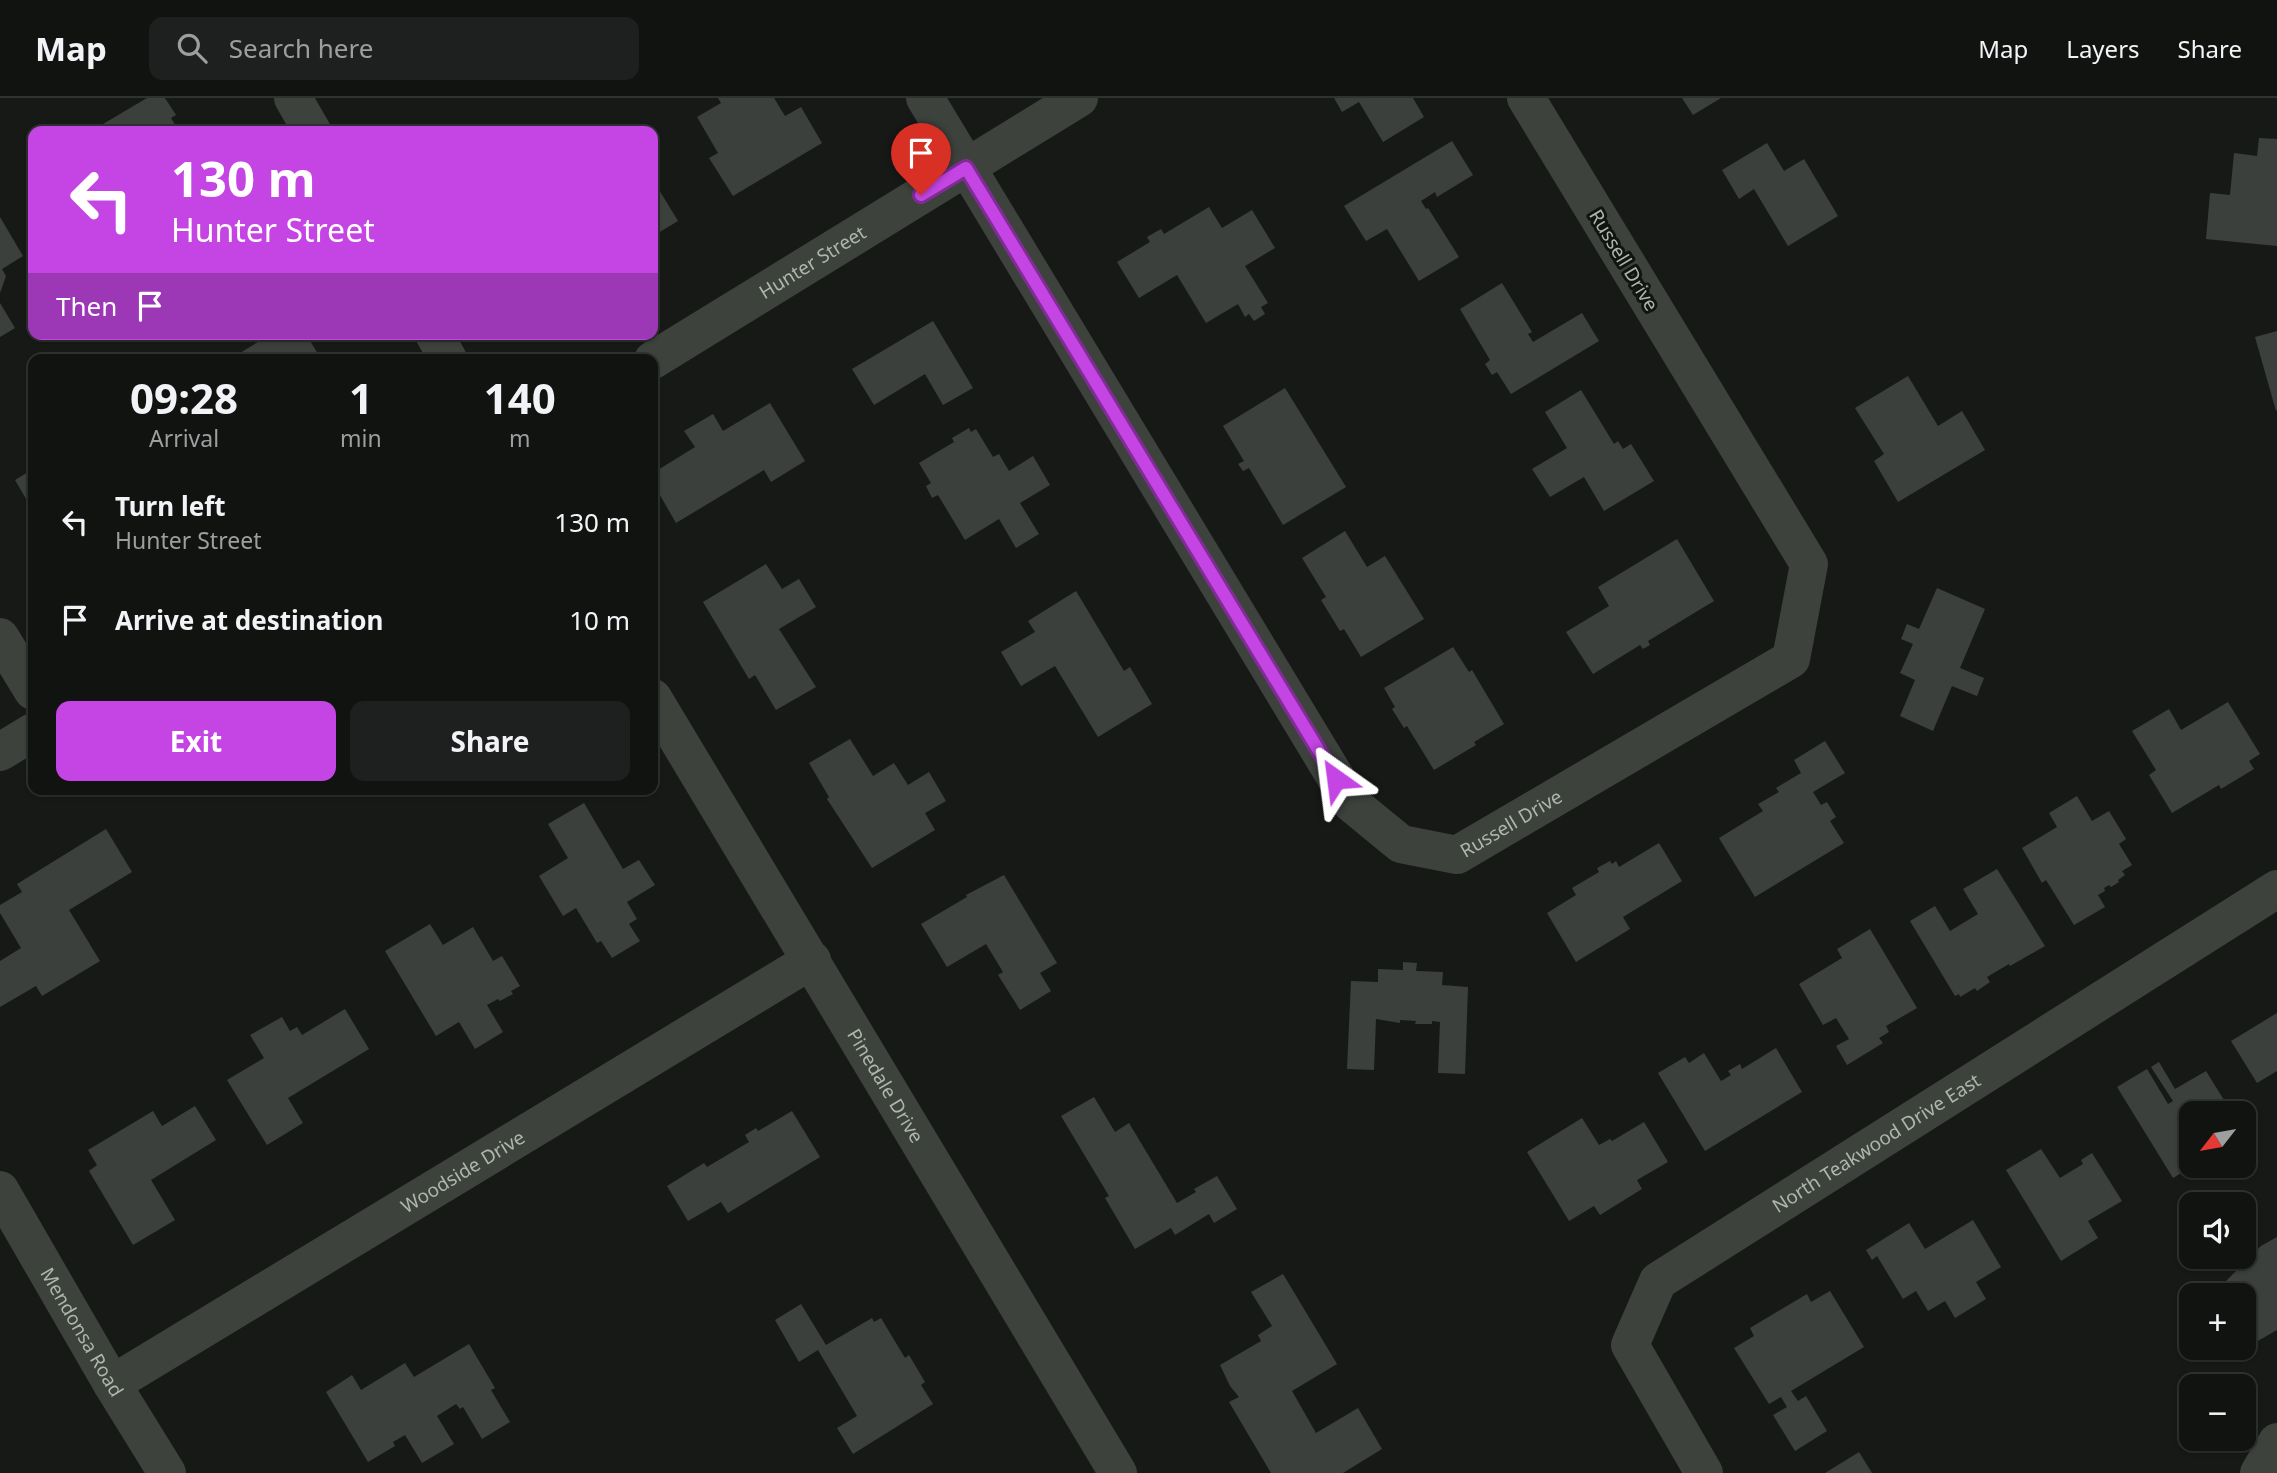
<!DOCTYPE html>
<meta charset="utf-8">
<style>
body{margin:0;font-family:"Noto Sans",sans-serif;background:#1e201f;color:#f1f3f6;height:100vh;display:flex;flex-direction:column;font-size:26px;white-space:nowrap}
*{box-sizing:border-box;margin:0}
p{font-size:23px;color:#9c9e9f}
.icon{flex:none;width:38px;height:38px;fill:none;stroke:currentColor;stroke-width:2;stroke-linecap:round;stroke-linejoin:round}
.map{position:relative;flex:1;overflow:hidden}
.sheet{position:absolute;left:28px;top:256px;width:630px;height:441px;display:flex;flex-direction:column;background:#111311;border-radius:14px;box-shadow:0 2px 5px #0004,0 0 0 2px #303231}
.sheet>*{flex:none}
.top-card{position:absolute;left:28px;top:28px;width:630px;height:214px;border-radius:14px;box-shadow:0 2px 5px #0004,0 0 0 2px #303231;background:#c445e3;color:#fff;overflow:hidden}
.needle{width:46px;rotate:239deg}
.controls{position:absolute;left:2179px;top:1003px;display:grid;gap:14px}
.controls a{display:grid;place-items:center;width:77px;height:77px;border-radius:14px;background:#111311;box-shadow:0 2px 5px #0004,0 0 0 2px #303231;font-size:35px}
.pin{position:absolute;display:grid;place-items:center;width:60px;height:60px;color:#fff;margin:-72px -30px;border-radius:50% 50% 50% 0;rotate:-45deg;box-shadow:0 0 7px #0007}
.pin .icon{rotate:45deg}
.me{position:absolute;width:77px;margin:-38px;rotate:329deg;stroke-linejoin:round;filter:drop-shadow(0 0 5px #0008)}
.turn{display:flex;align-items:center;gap:24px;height:147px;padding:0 28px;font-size:32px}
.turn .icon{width:91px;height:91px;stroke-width:2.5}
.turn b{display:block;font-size:49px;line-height:60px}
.then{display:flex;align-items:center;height:66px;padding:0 28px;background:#0003;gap:14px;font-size:26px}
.eta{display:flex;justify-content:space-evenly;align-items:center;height:119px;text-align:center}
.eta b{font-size:42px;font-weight:700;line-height:49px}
.action{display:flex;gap:14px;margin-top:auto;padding:14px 28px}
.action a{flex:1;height:80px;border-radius:14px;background:#c445e3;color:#fff;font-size:28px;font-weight:700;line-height:80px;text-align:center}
.action a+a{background:#1e201f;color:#f1f3f6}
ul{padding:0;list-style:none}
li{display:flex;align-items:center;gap:21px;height:98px;padding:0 28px}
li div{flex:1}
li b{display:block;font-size:26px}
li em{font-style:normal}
header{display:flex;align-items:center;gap:42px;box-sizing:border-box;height:98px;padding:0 35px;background:#111311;border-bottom:2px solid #303231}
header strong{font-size:33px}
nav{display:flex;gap:38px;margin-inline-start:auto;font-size:24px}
.search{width:490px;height:63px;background:#1e201f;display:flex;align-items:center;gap:18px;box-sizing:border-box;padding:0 24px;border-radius:14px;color:#9c9e9f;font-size:26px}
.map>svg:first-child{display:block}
</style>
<header>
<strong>Map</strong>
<div class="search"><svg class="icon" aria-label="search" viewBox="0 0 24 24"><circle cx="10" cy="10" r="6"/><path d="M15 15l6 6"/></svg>Search here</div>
<nav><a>Map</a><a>Layers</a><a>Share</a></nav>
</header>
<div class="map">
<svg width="2277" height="1375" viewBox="0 0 2277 1375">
<rect width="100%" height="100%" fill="#171917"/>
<path fill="#3c403c" d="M 147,0 L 165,0 L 176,17 L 171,20 L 179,33 L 108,33 L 103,26 Z
M 718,0 L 774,0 L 785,18 L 801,9 L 822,45 L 733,98 L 709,60 L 718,55 L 697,19 L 721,5 Z
M 1334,0 L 1413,0 L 1424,19 L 1383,44 L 1359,4 L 1342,14 Z
M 1682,0 L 1721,0 L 1693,17 Z
M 2259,40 L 2277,41 L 2277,148 L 2206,141 L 2210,95 L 2230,97 L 2234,55 L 2257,58 Z
M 1452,43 L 1473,77 L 1437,99 L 1435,94 L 1421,103 L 1426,111 L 1428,110 L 1459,159 L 1419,183 L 1387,131 L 1366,143 L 1344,108 Z
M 1767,45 L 1784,73 L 1804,61 L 1838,118 L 1788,148 L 1754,91 L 1739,101 L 1722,72 Z
M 653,82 L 678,123 L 653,138 Z
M 1209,109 L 1222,130 L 1252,112 L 1275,150 L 1245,168 L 1268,205 L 1261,209 L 1265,216 L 1254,223 L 1249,216 L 1245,219 L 1238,206 L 1206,225 L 1177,177 L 1139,200 L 1117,164 L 1150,144 L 1147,139 L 1161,131 L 1164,136 Z
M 0,119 L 23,158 L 2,171 L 6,178 L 0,195 Z
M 1502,185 L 1532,234 L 1528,236 L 1533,244 L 1582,215 L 1599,243 L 1511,296 L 1497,274 L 1492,277 L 1485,266 L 1490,262 L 1460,211 Z
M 0,205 L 15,230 L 0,239 Z
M 933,223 L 973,290 L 943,307 L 925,276 L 874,307 L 852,271 Z
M 2277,233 L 2277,312 L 2276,313 L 2255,239 Z
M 271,236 L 306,236 L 321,261 L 230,261 Z
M 1908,278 L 1938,328 L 1962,313 L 1985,352 L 1898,404 L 1874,363 L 1884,356 L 1855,310 Z
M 1285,290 L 1346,389 L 1283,427 L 1249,370 L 1243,373 L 1238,366 L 1244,363 L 1223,328 Z
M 1581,292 L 1614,346 L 1618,343 L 1623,351 L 1631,346 L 1654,383 L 1604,413 L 1584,379 L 1550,399 L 1532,371 L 1567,350 L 1545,314 Z
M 770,305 L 805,363 L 771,384 L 764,372 L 676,425 L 653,385 L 653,375 L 695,349 L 684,333 L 713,316 L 723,333 Z
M 969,330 L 971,334 L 976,331 L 993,359 L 999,356 L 1009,373 L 1033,358 L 1050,387 L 1020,405 L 1039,436 L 1016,450 L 999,421 L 965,442 L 938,397 L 932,400 L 926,388 L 931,385 L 919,365 L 954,344 L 952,340 Z
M 33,371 L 33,425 L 26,414 L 32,411 L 15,382 Z
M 1345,433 L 1367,469 L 1385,458 L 1424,521 L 1361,559 L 1344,531 L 1340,533 L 1321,502 L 1326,499 L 1302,460 Z
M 1677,441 L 1714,503 L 1648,543 L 1650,547 L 1643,551 L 1640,547 L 1593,576 L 1566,534 L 1609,508 L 1598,489 Z
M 766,466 L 782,491 L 799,481 L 816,509 L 779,531 L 816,589 L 776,612 L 755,577 L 749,581 L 703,504 Z
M 1937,490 L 1985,511 L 1960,570 L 1984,580 L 1977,598 L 1952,588 L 1933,633 L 1900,618 L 1915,582 L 1900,575 L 1913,546 L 1901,541 L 1907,526 L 1919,531 Z
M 1076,493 L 1124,573 L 1130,569 L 1152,606 L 1098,639 L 1055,568 L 1021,588 L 1001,554 L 1035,534 L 1028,523 Z
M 1453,549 L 1469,574 L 1472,572 L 1504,626 L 1474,644 L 1476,647 L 1434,672 L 1407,628 L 1404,630 L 1392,611 L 1395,609 L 1384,590 Z
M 2228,604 L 2260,656 L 2249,663 L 2254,671 L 2221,691 L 2219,687 L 2172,715 L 2149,677 L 2156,672 L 2132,633 L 2169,611 L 2181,632 Z
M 850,641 L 873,678 L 894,665 L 908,687 L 929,674 L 946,703 L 925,715 L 935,732 L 872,770 L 827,701 L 829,699 L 809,665 Z
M 1825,643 L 1845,675 L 1813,694 L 1821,707 L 1827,704 L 1836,719 L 1830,723 L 1844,745 L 1755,799 L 1719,740 L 1763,713 L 1758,706 L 1779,694 L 1776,690 L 1801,675 L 1794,662 Z
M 2077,698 L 2092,723 L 2109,713 L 2126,741 L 2119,746 L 2132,767 L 2122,773 L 2125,777 L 2118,782 L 2119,784 L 2111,789 L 2109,787 L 2104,790 L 2105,793 L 2098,797 L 2105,809 L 2074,827 L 2046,782 L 2042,785 L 2022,750 L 2057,729 L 2049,715 Z
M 584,705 L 623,771 L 639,762 L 655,787 L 627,804 L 637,821 L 629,826 L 640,843 L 612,860 L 601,843 L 597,845 L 576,810 L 563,818 L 539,778 L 568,760 L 548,726 Z
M 106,731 L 132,774 L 69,812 L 100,863 L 42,898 L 36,888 L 0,909 L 0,863 L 21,850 L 0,815 L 0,807 L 22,794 L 17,786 Z
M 1659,745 L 1682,783 L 1623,819 L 1630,831 L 1576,864 L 1547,815 L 1576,797 L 1572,790 L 1599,774 L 1597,770 L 1610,763 L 1612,766 L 1616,763 L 1619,769 Z
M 1997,771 L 2045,848 L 2010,868 L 2009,866 L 1987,879 L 1990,884 L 1977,893 L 1975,890 L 1960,899 L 1959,896 L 1955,898 L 1910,823 L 1935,808 L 1950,833 L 1978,816 L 1963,791 Z
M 1004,777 L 1057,865 L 1040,875 L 1051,893 L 1020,912 L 998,877 L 1003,874 L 986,846 L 947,869 L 921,826 L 967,799 L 966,797 Z
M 430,826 L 443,847 L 473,829 L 493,863 L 502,858 L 520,888 L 511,893 L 513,896 L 500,903 L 498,901 L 487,907 L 503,934 L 475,951 L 459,924 L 436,938 L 385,853 Z
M 1870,831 L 1917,910 L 1886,928 L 1889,934 L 1879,940 L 1883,945 L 1847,967 L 1836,948 L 1849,941 L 1836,920 L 1823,927 L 1799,886 L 1842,860 L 1837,851 Z
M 1403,864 L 1417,865 L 1416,873 L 1443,874 L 1442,887 L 1468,889 L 1465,976 L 1438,975 L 1440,924 L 1432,923 L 1432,926 L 1415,926 L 1416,923 L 1400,922 L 1400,925 L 1376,921 L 1374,972 L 1347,971 L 1351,883 L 1378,884 L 1378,871 L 1403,872 Z
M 345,911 L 369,951 L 288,1000 L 303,1025 L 267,1047 L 227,982 L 264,960 L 250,937 L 282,919 L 290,933 L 297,929 L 302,937 Z
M 2277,915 L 2277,973 L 2257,985 L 2231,943 Z
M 1776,950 L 1802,994 L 1705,1053 L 1658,975 L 1685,959 L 1689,965 L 1704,955 L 1721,983 L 1731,977 L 1728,973 L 1740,966 L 1742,971 Z
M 2159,964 L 2175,991 L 2206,973 L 2232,1015 L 2191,1015 L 2191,1069 L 2173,1080 L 2117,989 L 2147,971 L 2168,1006 L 2173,1003 L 2151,969 Z
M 1094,999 L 1115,1034 L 1129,1025 L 1177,1105 L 1196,1094 L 1194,1091 L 1217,1078 L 1237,1111 L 1214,1125 L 1209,1116 L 1175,1137 L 1171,1130 L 1135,1151 L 1105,1100 L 1109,1098 L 1061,1018 Z
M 195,1008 L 216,1042 L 151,1082 L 175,1122 L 133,1147 L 89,1073 L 97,1067 L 88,1052 L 153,1013 L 162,1028 Z
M 792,1013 L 820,1059 L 728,1115 L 721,1104 L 688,1123 L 667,1088 L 704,1065 L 707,1069 L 749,1044 L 745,1037 L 756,1030 L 758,1033 Z
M 1582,1020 L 1599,1047 L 1610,1041 L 1612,1043 L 1644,1024 L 1668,1064 L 1637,1082 L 1642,1091 L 1600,1117 L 1594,1108 L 1569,1123 L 1527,1054 Z
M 2041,1051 L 2060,1080 L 2083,1066 L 2081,1062 L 2092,1055 L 2122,1103 L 2088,1123 L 2098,1140 L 2061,1163 L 2006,1072 Z
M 1973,1122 L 2001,1169 L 1976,1184 L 1986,1201 L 1955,1220 L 1945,1203 L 1928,1213 L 1916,1193 L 1903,1201 L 1877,1158 L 1872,1162 L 1866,1152 L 1909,1125 L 1925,1151 Z
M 2277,1139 L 2277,1232 L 2256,1244 L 2244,1222 L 2244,1197 L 2228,1197 L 2222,1187 L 2261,1148 Z
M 1283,1176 L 1337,1266 L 1292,1293 L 1316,1335 L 1358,1310 L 1382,1351 L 1343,1375 L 1271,1375 L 1229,1304 L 1239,1299 L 1230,1288 L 1220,1267 L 1261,1243 L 1258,1237 L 1272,1228 L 1251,1194 Z
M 1830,1193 L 1864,1249 L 1791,1293 L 1798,1303 L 1806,1298 L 1827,1333 L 1795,1353 L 1773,1317 L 1787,1309 L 1781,1299 L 1769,1306 L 1734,1250 L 1754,1238 L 1750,1230 L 1807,1196 L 1811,1204 Z
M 801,1206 L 826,1247 L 872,1220 L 874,1224 L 881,1220 L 905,1260 L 909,1257 L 925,1284 L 921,1287 L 933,1306 L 853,1356 L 837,1330 L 857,1318 L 818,1252 L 799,1264 L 775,1222 Z
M 469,1246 L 495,1290 L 491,1292 L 510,1324 L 482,1341 L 463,1309 L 460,1311 L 456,1306 L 437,1318 L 454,1346 L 422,1365 L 405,1337 L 393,1344 L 395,1348 L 368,1364 L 326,1294 L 352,1277 L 361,1292 L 405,1265 L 414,1279 Z
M 1859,1354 L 1872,1375 L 1825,1375 Z"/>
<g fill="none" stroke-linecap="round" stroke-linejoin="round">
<g stroke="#3d423d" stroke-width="38">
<path d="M 293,0 L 312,33"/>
<path id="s1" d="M 925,0 L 1351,705 L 1401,746 L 1457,757 L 1791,561 L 1809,466 L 1526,0"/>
<path d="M 434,236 L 448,261"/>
<path id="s2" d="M 653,262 L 1079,0"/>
<path d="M 0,539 L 33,593"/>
<path id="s3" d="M 653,600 L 1118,1375"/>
<path d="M 0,654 L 33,634"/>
<path id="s4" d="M 0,1092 L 112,1286 L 167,1375"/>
<path id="s5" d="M 112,1286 L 812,862"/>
<path id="s6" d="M 1704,1375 L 1630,1247 L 1658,1183 L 2277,791"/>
<path d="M 2259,1375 L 2277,1344"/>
</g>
</g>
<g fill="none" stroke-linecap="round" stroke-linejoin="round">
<defs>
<path id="route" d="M 921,97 L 966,70 L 1336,681"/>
</defs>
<use href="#route" stroke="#7f2d94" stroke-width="18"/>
<use href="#route" stroke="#c445e3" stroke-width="12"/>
</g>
<g text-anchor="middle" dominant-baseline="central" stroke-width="6" stroke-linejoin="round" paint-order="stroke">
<g font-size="19" fill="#acb7aa" stroke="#121412">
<text transform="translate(1624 162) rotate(59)">Russell Drive</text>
<text stroke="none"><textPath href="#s2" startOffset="187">Hunter Street</textPath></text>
<text stroke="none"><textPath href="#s1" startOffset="1008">Russell Drive</textPath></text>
<text stroke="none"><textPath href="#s3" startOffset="452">Pinedale Drive</textPath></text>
<text stroke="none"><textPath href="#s6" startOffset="476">North Teakwood Drive East</textPath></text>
<text stroke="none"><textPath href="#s5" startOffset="410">Woodside Drive</textPath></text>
<text stroke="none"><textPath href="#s4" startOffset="164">Mendonsa Road</textPath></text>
</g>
</g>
</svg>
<div class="controls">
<a><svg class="needle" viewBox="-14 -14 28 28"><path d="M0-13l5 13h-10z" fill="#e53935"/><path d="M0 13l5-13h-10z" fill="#9c9e9f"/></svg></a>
<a><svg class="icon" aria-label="sound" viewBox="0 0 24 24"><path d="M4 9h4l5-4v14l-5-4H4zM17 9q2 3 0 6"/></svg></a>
<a>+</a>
<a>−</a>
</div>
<div class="pin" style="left:921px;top:97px;background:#d93025"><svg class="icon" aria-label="arrive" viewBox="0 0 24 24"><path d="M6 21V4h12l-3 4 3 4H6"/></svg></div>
<svg class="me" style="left:1336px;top:681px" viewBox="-20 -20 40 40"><path d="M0-17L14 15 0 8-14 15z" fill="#c445e3" stroke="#fff" stroke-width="4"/></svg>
<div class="top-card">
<div class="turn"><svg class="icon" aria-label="left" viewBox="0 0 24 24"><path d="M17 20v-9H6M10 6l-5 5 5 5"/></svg><div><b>130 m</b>Hunter Street</div></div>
<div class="then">Then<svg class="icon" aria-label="arrive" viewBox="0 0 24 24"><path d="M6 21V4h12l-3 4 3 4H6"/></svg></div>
</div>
<section class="sheet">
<div class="eta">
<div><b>09:28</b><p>Arrival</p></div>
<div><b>1</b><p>min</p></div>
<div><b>140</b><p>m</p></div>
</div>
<ul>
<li><svg class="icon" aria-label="left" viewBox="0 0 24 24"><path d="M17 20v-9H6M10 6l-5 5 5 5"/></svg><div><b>Turn left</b><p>Hunter Street</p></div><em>130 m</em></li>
<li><svg class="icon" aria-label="arrive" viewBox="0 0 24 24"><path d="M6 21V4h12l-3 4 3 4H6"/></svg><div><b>Arrive at destination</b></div><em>10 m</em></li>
</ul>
<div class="action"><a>Exit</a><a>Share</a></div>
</section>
</div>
